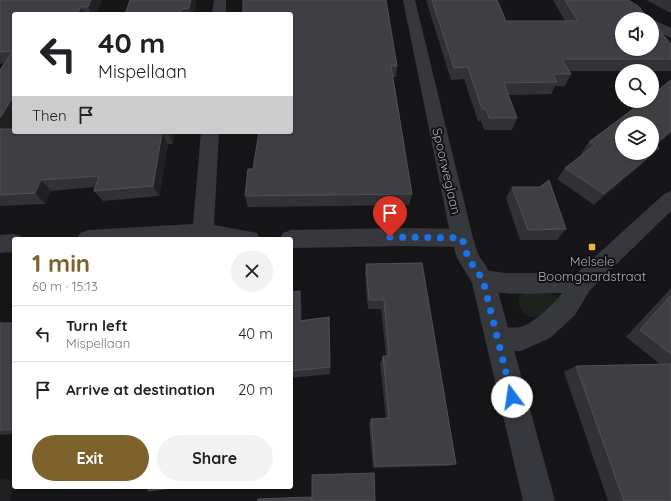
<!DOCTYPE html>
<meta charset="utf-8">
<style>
body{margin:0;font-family:Quicksand,sans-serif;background:#f2f2f2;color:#202124;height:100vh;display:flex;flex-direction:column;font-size:15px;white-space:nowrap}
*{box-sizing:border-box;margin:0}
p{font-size:13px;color:#757577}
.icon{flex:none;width:22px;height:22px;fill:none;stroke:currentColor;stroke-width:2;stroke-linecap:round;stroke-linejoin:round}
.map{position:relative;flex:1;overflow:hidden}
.drawer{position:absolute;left:12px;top:237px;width:281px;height:252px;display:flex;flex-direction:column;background:#fff;border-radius:4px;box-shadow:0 1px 3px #0004}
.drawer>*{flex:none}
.hud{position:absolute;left:12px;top:12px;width:281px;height:122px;border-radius:4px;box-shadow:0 1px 3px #0004;background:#fff;color:#202124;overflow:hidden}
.fabs{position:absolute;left:615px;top:12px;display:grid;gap:8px}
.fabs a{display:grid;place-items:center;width:44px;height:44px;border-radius:50%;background:#fff;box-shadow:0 1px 3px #0004;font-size:20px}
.pin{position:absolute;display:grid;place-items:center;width:34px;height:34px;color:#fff;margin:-41px -17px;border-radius:50% 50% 50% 0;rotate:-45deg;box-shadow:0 0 4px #0007}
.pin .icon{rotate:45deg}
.me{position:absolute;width:44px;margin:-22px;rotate:346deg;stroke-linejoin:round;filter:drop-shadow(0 0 3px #0008)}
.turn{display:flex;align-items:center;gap:14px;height:84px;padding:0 20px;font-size:18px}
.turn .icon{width:52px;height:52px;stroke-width:2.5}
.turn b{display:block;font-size:28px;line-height:34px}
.then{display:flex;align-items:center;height:38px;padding:0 20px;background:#0003;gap:8px;font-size:15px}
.round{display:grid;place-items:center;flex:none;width:42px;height:42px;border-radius:21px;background:#f2f2f2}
.overview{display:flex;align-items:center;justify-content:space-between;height:68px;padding:0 20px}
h1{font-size:24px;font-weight:700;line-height:30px;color:#7e622b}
.primary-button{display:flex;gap:8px;margin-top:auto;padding:8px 20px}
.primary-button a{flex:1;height:46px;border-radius:24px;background:#7e622b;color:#fff;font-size:16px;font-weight:700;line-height:46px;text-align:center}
.primary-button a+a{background:#f2f2f2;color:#202124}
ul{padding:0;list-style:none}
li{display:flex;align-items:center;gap:12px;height:56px;padding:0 20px;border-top:1px solid #e0e0e0}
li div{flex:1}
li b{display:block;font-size:15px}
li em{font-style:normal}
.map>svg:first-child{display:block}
</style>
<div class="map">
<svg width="671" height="501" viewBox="0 0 671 501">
<rect width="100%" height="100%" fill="#161618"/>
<path fill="#1c231d" d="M 526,292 L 548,292 L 557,297 L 559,304 C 553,307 546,314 539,316 C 526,320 516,309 519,297 Z"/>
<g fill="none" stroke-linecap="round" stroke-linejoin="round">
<path fill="#37383d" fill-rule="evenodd" d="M 214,0 L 226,0 L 226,14 L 212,14 Z
M 652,19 L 671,28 L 671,38 L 652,29 Z
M 201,132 L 219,132 L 214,225 L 257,233 L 260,239 L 77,239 L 80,233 L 88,230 L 193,224 Z
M 671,191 L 671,211 L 590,290 L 575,315 L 550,338 L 521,351 L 498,351 L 489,348 L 485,339 L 489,330 C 502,325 509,329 520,327 C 533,324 554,304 562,293 C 533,293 502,297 475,287 L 471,280 L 475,273 L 483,270 L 505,273 L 577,273 L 664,194 Z
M 405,228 L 462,229 L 470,232 L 473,238 L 470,244 L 462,247 L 405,246 L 291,248 L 291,239 L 280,239 L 283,233 L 291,230 Z
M 14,234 L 22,237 L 23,239 L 14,239 L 14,252 L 0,253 L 0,235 Z"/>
<path fill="#37383d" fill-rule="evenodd" d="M 403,0 L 415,0 L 473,238 L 478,254 L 495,280 L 555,501 L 523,501 L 472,283 L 457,258 L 451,238 Z"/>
</g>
<path fill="#323236" d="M 0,0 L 102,0 L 96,14 L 14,14 L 14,122 L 10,129 L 175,132 L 173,144 L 168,144 L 159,196 L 103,201 L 94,191 L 95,187 L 51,191 L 45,204 L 0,206 L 0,70 L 5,63 L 0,64 Z
M 130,0 L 196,0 L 194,14 L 125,14 Z
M 426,0 L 497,0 L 506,21 L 565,21 L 553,0 L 628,0 L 671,44 L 671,71 L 569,71 L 571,74 L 565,86 L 555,86 L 551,94 L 508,95 L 517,118 L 512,130 L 484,130 L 481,121 L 478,121 L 464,79 L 451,80 Z
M 646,0 L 671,0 L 671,13 Z
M 291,14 L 397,66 L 396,77 L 393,77 L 412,194 L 409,205 L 248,207 L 245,196 L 253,169 Z
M 671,80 L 671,133 L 656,146 L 648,159 L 594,205 L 557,179 L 565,168 L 583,155 L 581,154 L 589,142 Z
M 512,187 L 566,229 L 557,240 L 520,240 L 506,198 Z
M 422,263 L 456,464 L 449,466 L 373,468 L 369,424 L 371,419 L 386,419 L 380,363 L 383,356 L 386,356 L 381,309 L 368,309 L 365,274 L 366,264 Z
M 671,288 L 671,501 L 608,501 L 564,372 L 576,366 L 660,364 L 626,337 Z
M 291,292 L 301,300 L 302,320 L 329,317 L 330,374 L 291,378 Z
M 0,323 L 14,323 L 14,434 L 0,435 Z
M 148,487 L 188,487 L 153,491 L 148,491 Z"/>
<path fill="#212124" d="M 91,0 L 102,0 L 96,14 L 91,14 L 88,7 Z
M 191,0 L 196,0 L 194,14 L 191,14 L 189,8 Z
M 81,7 L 85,14 L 77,14 Z
M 181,9 L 183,14 L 180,14 Z
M 14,95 L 14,122 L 3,141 L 0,137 L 0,118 Z
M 671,131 L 671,133 L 652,150 L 654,145 Z
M 168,132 L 175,132 L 173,144 Z
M 162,133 L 168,144 L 159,196 L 153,186 Z
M 659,148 L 648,159 L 594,205 L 604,194 Z
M 41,180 L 51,191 L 45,204 L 35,193 Z
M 300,291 L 301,300 L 302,329 L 300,321 Z
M 0,479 L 14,480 L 14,487 L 10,501 L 0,501 Z"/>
<path fill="#3f3f44" stroke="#4f5156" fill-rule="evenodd" d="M 0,0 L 91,0 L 88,7 L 81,7 L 77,14 L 14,14 L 14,95 L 0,118 L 0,70 L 13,51 L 0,52 Z
M 130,0 L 191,0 L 189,8 L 181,9 L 180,14 L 125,14 Z
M 243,0 L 386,0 L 397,66 L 391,66 L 412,194 L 245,196 L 248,169 L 253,169 L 259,132 L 291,132 L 291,14 L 243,14 Z
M 432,0 L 497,0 L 506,21 L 578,21 L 565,0 L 628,0 L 638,6 L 649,19 L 622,19 L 622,49 L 652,49 L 652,22 L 671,44 L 671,59 L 562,59 L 571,74 L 553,74 L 557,82 L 504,83 L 517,118 L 489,118 L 486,109 L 482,109 L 468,67 L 454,68 Z
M 671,80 L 671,131 L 654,145 L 659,148 L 604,194 L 565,168 L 595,145 L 589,142 L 644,101 L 652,101 L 652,95 ZM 622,123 L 652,123 L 652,153 L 622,153 Z
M 0,129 L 14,129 L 14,132 L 168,132 L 162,133 L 153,186 L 94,191 L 99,176 L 41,180 L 35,193 L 0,195 Z
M 549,180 L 566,229 L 528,230 L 512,187 L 540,187 Z
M 422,263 L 456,464 L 375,466 L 371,419 L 389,418 L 383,356 L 389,356 L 384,300 L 369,300 L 366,264 Z
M 300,291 L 300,321 L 329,317 L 330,367 L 291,371 L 291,292 Z
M 671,295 L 671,354 L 640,330 Z
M 0,323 L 14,323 L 14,429 L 0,430 Z
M 671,364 L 671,501 L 624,501 L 576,366 Z
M 374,473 L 375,501 L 312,501 L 312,475 Z
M 148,487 L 179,487 L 148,491 Z
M 312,497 L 311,501 L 257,501 L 258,499 Z"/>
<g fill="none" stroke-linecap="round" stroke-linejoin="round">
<path stroke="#1a73e8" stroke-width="7" stroke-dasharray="0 12.6" d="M 390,237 L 462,238 L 468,258 L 483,280 L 512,397"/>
</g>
<rect fill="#f2b134" stroke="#111113" stroke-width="1.5" x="588" y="243" width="8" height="8" rx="2"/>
<g text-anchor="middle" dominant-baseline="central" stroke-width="4" stroke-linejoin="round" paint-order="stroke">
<g font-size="13" fill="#a8adb8" stroke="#111113">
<text transform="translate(447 171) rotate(77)">Spoorweglaan</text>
</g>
<g font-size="13" fill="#a8adb8" stroke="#111113">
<text x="592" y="261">Melsele<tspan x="592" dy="15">Boomgaardstraat</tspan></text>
</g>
</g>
</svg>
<div class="fabs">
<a><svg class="icon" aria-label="sound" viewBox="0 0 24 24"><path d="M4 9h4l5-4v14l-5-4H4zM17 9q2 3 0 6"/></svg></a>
<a><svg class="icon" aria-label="search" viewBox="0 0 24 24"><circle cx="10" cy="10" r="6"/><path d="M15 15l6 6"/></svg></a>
<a><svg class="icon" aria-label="layers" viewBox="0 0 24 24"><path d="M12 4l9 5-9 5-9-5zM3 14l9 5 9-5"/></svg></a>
</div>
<div class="pin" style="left:390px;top:237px;background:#d93025"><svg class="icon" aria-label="arrive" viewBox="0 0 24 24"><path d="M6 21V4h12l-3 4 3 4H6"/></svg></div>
<svg class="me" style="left:512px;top:397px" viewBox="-20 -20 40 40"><circle r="19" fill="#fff"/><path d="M0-13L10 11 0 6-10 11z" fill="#1a73e8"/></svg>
<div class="hud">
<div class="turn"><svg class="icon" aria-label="left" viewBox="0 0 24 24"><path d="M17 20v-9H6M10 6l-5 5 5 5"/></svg><div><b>40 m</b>Mispellaan</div></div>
<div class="then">Then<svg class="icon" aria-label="arrive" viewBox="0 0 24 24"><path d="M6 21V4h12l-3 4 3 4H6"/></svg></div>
</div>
<section class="drawer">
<div class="overview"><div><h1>1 min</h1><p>60 m · 15:13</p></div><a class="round"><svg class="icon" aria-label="close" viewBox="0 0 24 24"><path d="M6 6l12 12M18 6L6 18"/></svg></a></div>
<ul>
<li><svg class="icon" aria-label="left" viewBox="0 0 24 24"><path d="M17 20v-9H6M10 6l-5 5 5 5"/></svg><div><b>Turn left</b><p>Mispellaan</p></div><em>40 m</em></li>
<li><svg class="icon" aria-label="arrive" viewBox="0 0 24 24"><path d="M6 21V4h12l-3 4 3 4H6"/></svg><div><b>Arrive at destination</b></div><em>20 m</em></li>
</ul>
<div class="primary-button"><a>Exit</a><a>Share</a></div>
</section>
</div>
